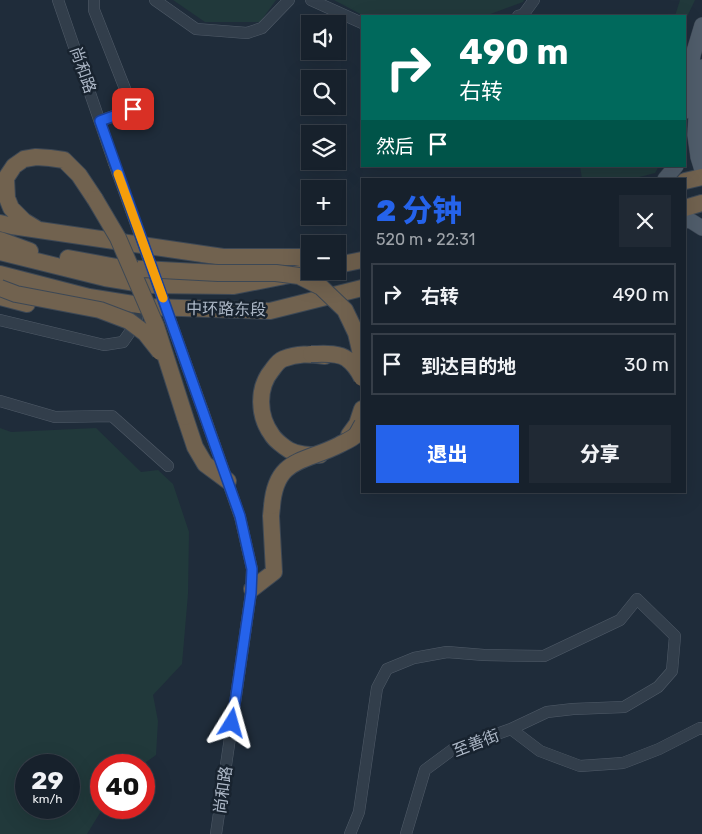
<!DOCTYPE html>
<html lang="zh">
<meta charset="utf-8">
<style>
body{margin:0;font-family:Rubik,"Noto Sans SC",sans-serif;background:#202934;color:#f1f3f6;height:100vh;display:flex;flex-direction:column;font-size:19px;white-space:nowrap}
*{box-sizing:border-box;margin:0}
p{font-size:16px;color:#9ea3a9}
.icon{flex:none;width:28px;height:28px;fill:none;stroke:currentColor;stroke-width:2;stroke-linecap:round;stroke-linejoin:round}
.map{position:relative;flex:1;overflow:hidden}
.drawer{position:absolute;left:361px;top:178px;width:325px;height:315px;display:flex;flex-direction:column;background:#17212c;border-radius:0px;box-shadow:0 5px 20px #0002,0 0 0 1px #363e48}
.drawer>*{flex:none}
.top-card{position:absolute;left:361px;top:15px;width:325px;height:152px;border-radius:0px;box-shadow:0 5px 20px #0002,0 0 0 1px #363e48;background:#00695c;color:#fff;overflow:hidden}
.tools{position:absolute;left:301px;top:15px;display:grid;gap:10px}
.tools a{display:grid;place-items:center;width:45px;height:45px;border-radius:0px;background:#17212c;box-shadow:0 5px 20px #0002,0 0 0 1px #363e48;font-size:25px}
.speed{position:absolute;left:15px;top:754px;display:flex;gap:10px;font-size:25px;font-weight:700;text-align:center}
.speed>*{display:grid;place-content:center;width:65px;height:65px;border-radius:50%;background:#17212c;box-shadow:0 5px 20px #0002,0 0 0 1px #363e48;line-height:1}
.speed small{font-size:12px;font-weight:400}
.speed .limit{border:8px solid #d22;background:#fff;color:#111}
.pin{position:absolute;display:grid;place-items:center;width:42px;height:42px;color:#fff;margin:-21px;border-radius:10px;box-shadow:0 2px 8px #0006}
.me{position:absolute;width:55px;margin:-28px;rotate:8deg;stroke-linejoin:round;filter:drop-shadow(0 0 4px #0008)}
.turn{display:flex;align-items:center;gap:18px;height:105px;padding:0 15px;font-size:22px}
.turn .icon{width:65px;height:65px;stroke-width:2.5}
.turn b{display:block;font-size:35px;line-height:42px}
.then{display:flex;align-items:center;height:48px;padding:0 15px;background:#0003;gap:10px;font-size:19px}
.round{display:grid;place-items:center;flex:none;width:52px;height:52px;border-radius:0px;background:#202934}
.head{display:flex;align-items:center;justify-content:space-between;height:85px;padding:0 15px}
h1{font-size:30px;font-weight:800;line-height:38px;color:#2563eb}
.cta{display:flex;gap:10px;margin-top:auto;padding:10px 15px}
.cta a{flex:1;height:58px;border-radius:0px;background:#2563eb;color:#fff;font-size:20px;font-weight:800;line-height:58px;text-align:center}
.cta a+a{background:#202934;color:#f1f3f6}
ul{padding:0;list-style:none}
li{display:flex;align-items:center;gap:15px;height:62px;margin:0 10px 8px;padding:0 5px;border:2px solid #363e48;border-radius:0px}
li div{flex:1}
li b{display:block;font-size:19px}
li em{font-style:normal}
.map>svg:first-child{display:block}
</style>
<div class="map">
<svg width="702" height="834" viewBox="0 0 702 834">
<rect width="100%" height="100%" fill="#1f2c3a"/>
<path fill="#21393b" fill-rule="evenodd" d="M 173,0 L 276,0 L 260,22 L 205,22 Z
M 334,0 L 524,0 L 523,2 L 485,16 L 364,16 Z
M 680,0 L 695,0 L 685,21 L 685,16 L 675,16 Z
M 580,166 L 659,166 L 655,173 L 632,179 L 582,179 Z
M 0,428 L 11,432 L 96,428 L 141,472 L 158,470 L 173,484 L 189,532 L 188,594 L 182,664 L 153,695 L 158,721 L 156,755 L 142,765 L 101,765 L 101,808 L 103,808 L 87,834 L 0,834 ZM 26,765 L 69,765 L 69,808 L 26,808 Z"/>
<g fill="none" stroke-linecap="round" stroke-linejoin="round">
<defs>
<path id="minor" d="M 58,0 L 114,163
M 94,0 L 94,10 L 133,109 L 100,121
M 155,0 L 196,29 L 247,33 L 262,28 L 289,0
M 311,0 L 362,23
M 518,16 L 523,15 L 534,0
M 0,320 L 104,345 L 123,342 L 137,322 L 137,317
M 0,401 L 55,417 L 112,416 L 168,466
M 203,411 L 240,517 L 252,569 L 251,593 L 216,834
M 350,834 L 359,812 L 377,688 L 387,669 L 414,658 L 447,652 L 484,655 L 544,656 L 620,620 L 637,599 L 675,636 L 672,671 L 658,687 L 624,707 L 573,709 L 547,712 L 511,729
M 406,834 L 425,770 L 452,750 L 511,729 L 540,751 L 580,766 L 623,763 L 659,749 L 700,728 L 702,729"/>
<path id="major" d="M 702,67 L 698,78 L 695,135 L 698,157 L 702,170
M 685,111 L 693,55 L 702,25
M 665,179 L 676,166
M 685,220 L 691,221 L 702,228"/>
<path id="highway" d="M 685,181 L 702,177
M 685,208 L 702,203
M 0,223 L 12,226 L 223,257 L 310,257
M 37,229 L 24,221 L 11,208 L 7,198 L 6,178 L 14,166 L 24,159 L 36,157 L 50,158 L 64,160 L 79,175 L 95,199
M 0,240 L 30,251
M 0,252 L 105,278 L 148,285 L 234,286 L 310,271
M 68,258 L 122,268 L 142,269
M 338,265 L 362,260
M 0,274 L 89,297 L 152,307 L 270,311 L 362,288
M 0,297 L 27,304
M 185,417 L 195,447 L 205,464 L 228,481
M 349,435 L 357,424 L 362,409
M 320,455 C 309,455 298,455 289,450 C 284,447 275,440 272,435 C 258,416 257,388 272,370 C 275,366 278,361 283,359 C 298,353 309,354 325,356
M 252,589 L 274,572 L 271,516 L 272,506"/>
</defs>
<use href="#minor" stroke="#505b68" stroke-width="12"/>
<use href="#major" stroke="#3c4754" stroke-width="16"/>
<use href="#highway" stroke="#3d4855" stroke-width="18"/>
<use href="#minor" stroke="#323e4b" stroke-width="11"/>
<use href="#major" stroke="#505d6b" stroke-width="15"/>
<use href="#highway" stroke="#71624f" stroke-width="16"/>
<defs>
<path id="minor-bridge" d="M 114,163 L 203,411"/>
<path id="highway-bridge" d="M 95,199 L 118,238 L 156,326 L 185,417
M 142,269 L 218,273 L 276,273 L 299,276 L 321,287 L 345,310 L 356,333 L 362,359
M 0,288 L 16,294 L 100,310 L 129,321 L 145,333 L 160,352
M 311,354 C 321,354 338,352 347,359 C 353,363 359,372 362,378
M 272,506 C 276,457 304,463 339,445 C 344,442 351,440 356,435 C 358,433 360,428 362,425"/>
</defs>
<use href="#minor-bridge" stroke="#505b68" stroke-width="12" stroke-linecap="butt"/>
<use href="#highway-bridge" stroke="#3d4855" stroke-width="18" stroke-linecap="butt"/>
<use href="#minor-bridge" stroke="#323e4b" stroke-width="11"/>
<use href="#highway-bridge" stroke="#71624f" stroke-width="16"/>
</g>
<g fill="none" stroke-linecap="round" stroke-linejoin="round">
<defs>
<path id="route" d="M 133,109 L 100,121 L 240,516 L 252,569 L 251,593 L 232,723"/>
</defs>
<use href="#route" stroke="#184099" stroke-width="12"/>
<use href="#route" stroke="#2563eb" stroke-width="9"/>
<path stroke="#f59e0b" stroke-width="9" d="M 118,174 L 163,298"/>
</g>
<g text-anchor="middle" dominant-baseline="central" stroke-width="5" stroke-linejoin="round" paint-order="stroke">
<g font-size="16" fill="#adb8c7" stroke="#18232f">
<text transform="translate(83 70) rotate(71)">尚和路</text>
<text transform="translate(226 309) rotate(1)">中环路东段</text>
<text transform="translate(476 743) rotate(-21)">至善街</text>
<text transform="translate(223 790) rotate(-82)">尚和路</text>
</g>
</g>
</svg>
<div class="tools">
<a><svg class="icon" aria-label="sound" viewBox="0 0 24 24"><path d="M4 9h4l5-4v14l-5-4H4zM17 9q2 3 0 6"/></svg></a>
<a><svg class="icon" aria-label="search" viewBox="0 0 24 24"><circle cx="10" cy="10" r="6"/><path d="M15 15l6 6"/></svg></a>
<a><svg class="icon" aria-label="layers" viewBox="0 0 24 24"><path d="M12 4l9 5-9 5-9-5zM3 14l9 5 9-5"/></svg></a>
<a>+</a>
<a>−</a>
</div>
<div class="speed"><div>29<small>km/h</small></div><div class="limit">40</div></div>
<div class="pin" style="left:133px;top:109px;background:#d93025"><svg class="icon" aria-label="arrive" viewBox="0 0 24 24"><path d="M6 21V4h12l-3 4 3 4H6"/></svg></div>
<svg class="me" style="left:232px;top:723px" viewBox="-20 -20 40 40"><path d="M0-17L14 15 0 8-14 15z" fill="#2563eb" stroke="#fff" stroke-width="4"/></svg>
<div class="top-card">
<div class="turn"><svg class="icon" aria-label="right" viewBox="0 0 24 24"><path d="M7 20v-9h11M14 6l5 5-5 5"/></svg><div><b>490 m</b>右转</div></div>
<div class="then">然后<svg class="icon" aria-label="arrive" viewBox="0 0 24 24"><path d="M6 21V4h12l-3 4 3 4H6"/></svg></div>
</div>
<section class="drawer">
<div class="head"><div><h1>2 分钟</h1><p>520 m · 22:31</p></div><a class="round"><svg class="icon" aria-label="close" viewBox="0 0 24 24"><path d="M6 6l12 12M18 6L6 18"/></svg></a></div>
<ul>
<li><svg class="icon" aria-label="right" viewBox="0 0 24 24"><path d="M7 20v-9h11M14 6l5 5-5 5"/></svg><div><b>右转</b></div><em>490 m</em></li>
<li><svg class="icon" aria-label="arrive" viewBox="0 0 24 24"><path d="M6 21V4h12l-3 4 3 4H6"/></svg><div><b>到达目的地</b></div><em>30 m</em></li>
</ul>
<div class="cta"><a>退出</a><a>分享</a></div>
</section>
</div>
